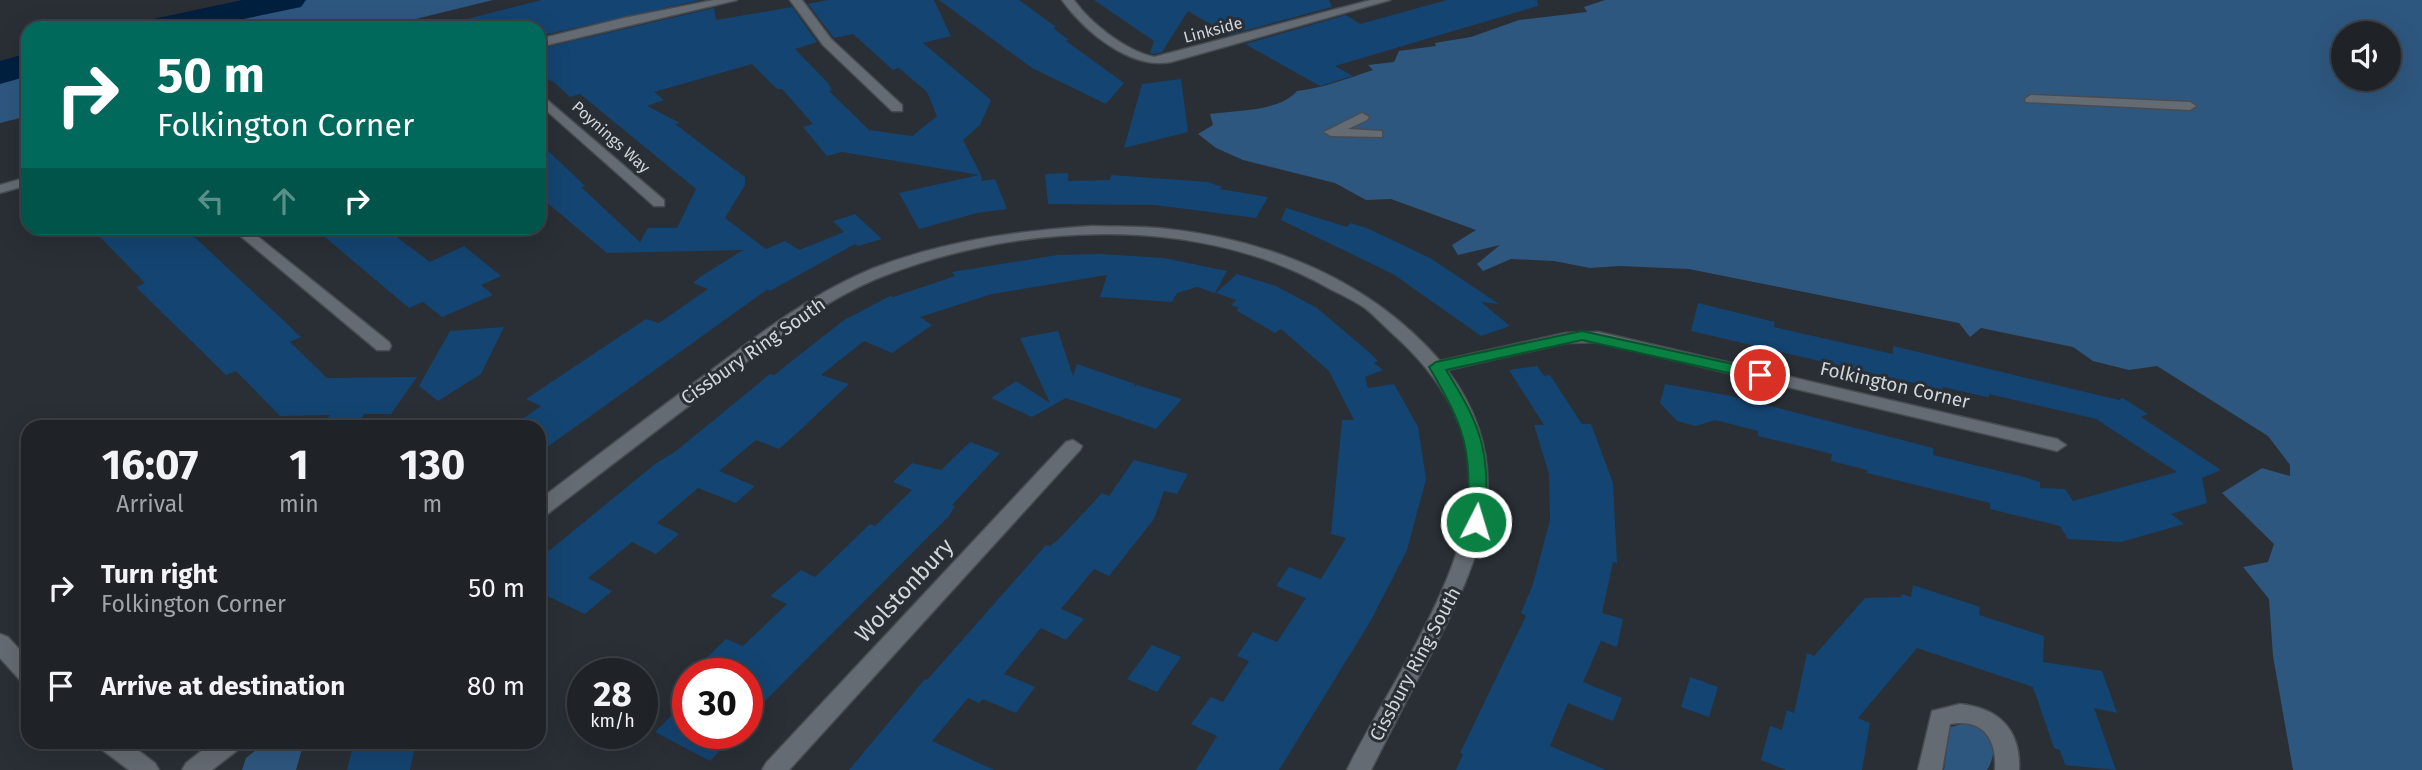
<!DOCTYPE html>
<style>
body{margin:0;font-family:"Fira Sans",sans-serif;background:#2c2f34;color:#f1f3f6;height:100vh;display:flex;flex-direction:column;font-size:26px;white-space:nowrap}
*{box-sizing:border-box;margin:0}
p{font-size:23px;color:#a1a4a8}
.icon{flex:none;width:38px;height:38px;fill:none;stroke:currentColor;stroke-width:2;stroke-linecap:round;stroke-linejoin:round}
.map{position:relative;flex:1;overflow:hidden}
.sheet{position:absolute;left:21px;top:420px;width:525px;height:329px;display:flex;flex-direction:column;background:#1f2328;border-radius:21px;box-shadow:0 7px 28px #0002,0 0 0 2px #3c4045}
.sheet>*{flex:none}
.guide{position:absolute;left:21px;top:21px;width:525px;height:214px;border-radius:21px;box-shadow:0 7px 28px #0002,0 0 0 2px #3c4045;background:#00695c;color:#fff;overflow:hidden}
.fabs{position:absolute;left:2331px;top:21px;display:grid;gap:14px}
.fabs a{display:grid;place-items:center;width:70px;height:70px;border-radius:50%;background:#1f2328;box-shadow:0 7px 28px #0002,0 0 0 2px #3c4045;font-size:35px}
.speed{position:absolute;left:567px;top:658px;display:flex;gap:14px;font-size:35px;font-weight:700;text-align:center}
.speed>*{display:grid;place-content:center;width:91px;height:91px;border-radius:50%;background:#1f2328;box-shadow:0 7px 28px #0002,0 0 0 2px #3c4045;line-height:1}
.speed small{font-size:18px;font-weight:400}
.speed .limit{border:10px solid #d22;background:#fff;color:#111}
.pin{position:absolute;display:grid;place-items:center;width:60px;height:60px;color:#fff;margin:-30px;border:4px solid #fff;border-radius:50%;box-shadow:0 2px 7px #0007}
.me{position:absolute;width:77px;margin:-38px;rotate:5deg;stroke-linejoin:round;filter:drop-shadow(0 0 5px #0008)}
.turn{display:flex;align-items:center;gap:24px;height:147px;padding:0 21px;font-size:32px}
.turn .icon{width:91px;height:91px;stroke-width:2.5}
.turn b{display:block;font-size:49px;line-height:60px}
.lanes{display:flex;align-items:center;height:66px;padding:0 21px;background:#0003;justify-content:center;gap:35px;direction:ltr}
.lanes .off{opacity:.35}
.eta{display:flex;justify-content:space-evenly;align-items:center;height:119px;text-align:center}
.eta b{font-size:42px;font-weight:700;line-height:49px}
ul{padding:0;list-style:none}
li{display:flex;align-items:center;gap:21px;height:98px;padding:0 21px}
li div{flex:1}
li b{display:block;font-size:26px}
li em{font-style:normal}
.map>svg:first-child{display:block}
</style>
<div class="map">
<svg width="2422" height="770" viewBox="0 0 2422 770">
<rect width="100%" height="100%" fill="#292f35"/>
<path fill="#2e577f" fill-rule="evenodd" d="M 278,0 L 493,0 L 379,28 L 138,28 C 185,16 231,10 278,0 Z
M 1605,0 L 2422,0 L 2422,770 L 2293,770 L 2273,656 L 2269,599 L 2243,567 L 2268,562 L 2274,544 L 2222,493 L 2262,468 L 2290,476 L 2290,465 L 2268,436 L 2157,366 L 2129,370 L 2093,361 L 2073,347 L 1981,328 L 1970,337 L 1959,323 L 1689,269 L 1619,266 L 1590,268 L 1554,261 L 1511,259 L 1483,271 L 1477,264 L 1500,245 L 1458,255 L 1452,245 L 1476,230 L 1391,199 L 1366,200 L 1335,183 L 1243,160 L 1216,148 L 1198,134 L 1213,125 L 1210,114 C 1235,110 1279,112 1297,91 C 1323,88 1346,79 1373,70 L 1368,65 L 1394,62 L 1399,51 L 1436,46 L 1435,43 L 1471,37 L 1519,20 L 1587,12 L 1584,7 ZM 2343,33 L 2389,33 L 2389,79 L 2343,79 Z
M 28,60 L 28,116 L 0,123 L 0,70 Z
M 1965,723 C 1990,729 2001,747 1987,770 L 1944,770 L 1949,731 L 1951,727 Z
M 266,742 L 304,742 L 296,770 L 242,770 L 246,758 Z"/>
<g fill="none" stroke-linecap="round" stroke-linejoin="round">
<path fill="#001f3f" fill-rule="evenodd" d="M 242,0 L 306,0 L 301,7 L 201,28 L 139,28 L 144,21 Z
M 28,53 L 28,76 L 0,84 L 0,61 Z"/>
</g>
<path fill="#144471" d="M 542,0 L 701,0 L 539,36 L 539,28 L 464,28 L 463,20 Z
M 828,0 L 934,0 L 951,36 L 923,43 L 991,100 L 980,125 L 963,140 L 981,175 L 982,181 L 995,179 L 1007,209 L 977,213 L 919,229 L 899,193 L 979,175 L 842,152 L 827,156 L 803,127 L 813,124 L 782,89 L 777,89 L 752,64 L 654,92 L 664,100 L 647,106 L 680,123 L 675,124 L 745,177 L 745,185 L 725,218 L 766,249 L 785,241 L 799,250 L 844,232 L 833,221 L 855,214 L 882,239 L 858,246 L 855,244 L 770,291 L 768,289 L 539,453 L 539,427 L 511,427 L 541,406 L 526,399 L 646,319 L 659,323 L 708,289 L 693,283 L 700,277 L 743,250 L 607,253 L 539,196 L 539,142 L 585,186 L 581,187 L 640,242 L 648,228 L 677,228 L 696,189 L 580,94 L 570,97 L 555,83 L 548,79 L 539,82 L 539,49 L 714,8 L 716,20 L 792,7 L 817,42 L 795,49 L 828,83 L 832,90 L 829,91 L 869,130 L 912,136 L 937,116 L 927,92 L 899,68 L 893,70 L 853,34 L 834,38 L 808,4 Z
M 939,0 L 1019,0 L 1056,27 L 1053,28 L 1069,40 L 1066,41 L 1124,83 L 1106,104 L 1032,68 Z
M 1094,0 L 1329,0 L 1332,7 L 1229,35 L 1188,11 L 1162,52 L 1154,54 L 1150,53 L 1154,41 Z
M 1447,0 L 1537,0 L 1538,6 L 1335,66 L 1353,76 L 1320,86 L 1245,44 L 1346,15 L 1360,24 Z
M 1181,79 L 1188,132 L 1124,148 L 1142,84 Z
M 1068,173 L 1068,181 L 1110,180 L 1111,175 L 1208,182 L 1222,187 L 1220,189 L 1268,197 L 1256,218 L 1155,205 L 1048,204 L 1045,174 Z
M 1286,208 L 1347,227 L 1351,223 L 1369,229 L 1430,258 L 1499,304 L 1481,302 L 1510,326 L 1481,336 L 1393,274 L 1281,220 Z
M 91,228 L 185,228 L 301,337 L 290,342 L 327,378 L 417,377 L 391,414 L 364,414 L 361,419 L 327,419 L 330,415 L 280,416 L 236,371 L 226,375 L 136,287 L 145,283 Z
M 314,228 L 385,228 L 430,262 L 464,246 L 501,276 L 481,285 L 493,295 L 442,317 L 423,302 L 409,308 Z
M 1101,254 L 1164,258 L 1227,271 L 1215,293 L 1197,287 L 1177,293 L 1172,302 L 1100,297 L 1107,275 L 992,294 L 920,317 L 932,325 L 892,353 L 864,341 L 821,375 L 849,384 L 798,432 L 779,449 L 756,440 L 719,471 L 755,486 L 736,503 L 698,488 L 657,523 L 679,534 L 656,554 L 632,542 L 588,578 L 612,591 L 585,614 L 539,592 L 539,559 L 655,464 L 676,451 L 770,374 L 774,375 L 844,320 L 890,296 L 893,297 L 955,276 L 952,272 L 1057,255 Z
M 1237,274 L 1276,286 L 1317,308 L 1370,353 L 1378,361 L 1374,363 L 1383,370 L 1365,377 L 1368,388 L 1394,384 L 1418,427 L 1426,479 L 1407,550 L 1370,622 L 1279,770 L 1196,770 L 1217,736 L 1191,724 L 1211,697 L 1223,702 L 1249,661 L 1237,656 L 1253,632 L 1277,642 L 1306,598 L 1276,586 L 1289,567 L 1321,579 L 1346,538 L 1331,534 L 1342,420 L 1354,420 L 1329,371 L 1281,329 L 1275,333 L 1236,310 L 1239,308 L 1231,305 L 1236,300 L 1216,293 Z
M 1698,303 L 1775,322 L 1774,327 L 1893,354 L 1893,346 L 2119,400 L 2123,398 L 2148,414 L 2141,417 L 2221,470 L 2202,478 L 2207,503 L 2171,514 L 2184,524 L 2121,542 L 2068,539 L 2060,526 L 1990,509 L 1990,503 L 1867,473 L 1867,470 L 1831,461 L 1832,454 L 1758,436 L 1758,431 L 1715,420 L 1696,426 L 1677,421 L 1660,403 L 1665,384 L 1731,396 L 1933,448 L 1933,455 L 2024,477 L 2040,482 L 2040,488 L 2065,489 L 2073,501 L 2177,472 L 2096,419 L 1989,394 L 1989,397 L 1982,396 L 1943,387 L 1943,390 L 1691,331 Z
M 504,327 L 481,374 L 438,401 L 419,386 L 450,331 Z
M 1058,331 L 1073,376 L 1077,364 L 1135,384 L 1134,387 L 1137,385 L 1182,399 L 1156,429 L 1066,398 L 1032,417 L 991,398 L 1016,381 L 1050,403 L 1020,338 Z
M 1537,366 L 1544,376 L 1550,375 L 1582,424 L 1591,424 L 1613,483 L 1617,563 L 1613,562 L 1602,613 L 1623,619 L 1617,647 L 1601,641 L 1583,682 L 1622,698 L 1613,721 L 1568,703 L 1550,746 L 1606,770 L 1456,770 L 1463,754 L 1460,753 L 1526,616 L 1521,613 L 1533,584 L 1550,520 L 1549,474 L 1534,425 L 1544,425 L 1509,370 Z
M 970,442 L 1000,453 L 952,505 L 955,506 L 949,516 L 747,719 L 747,674 L 734,674 L 704,660 L 726,639 L 743,646 L 787,604 L 770,596 L 801,570 L 815,577 L 870,524 L 875,526 L 912,490 L 893,482 L 912,463 L 941,470 Z
M 1134,460 L 1188,474 L 1177,494 L 1164,491 L 1154,519 L 1109,576 L 1094,569 L 1061,609 L 1084,619 L 1066,640 L 1041,628 L 1004,674 L 1035,687 L 1016,713 L 983,699 L 979,703 L 968,698 L 932,741 L 994,770 L 849,770 L 925,679 L 927,680 L 1046,545 L 1050,546 L 1059,539 L 1102,493 L 1109,496 Z
M 1913,585 L 1980,607 L 1979,615 L 2044,636 L 2043,662 L 2102,671 L 2117,713 L 2094,708 L 2116,770 L 2065,765 L 2060,750 L 2054,748 L 2033,687 L 1917,648 L 1858,718 L 1870,723 L 1862,770 L 1786,770 L 1761,760 L 1770,726 L 1782,730 L 1787,710 L 1794,713 L 1807,653 L 1814,656 L 1865,598 L 1901,597 L 1902,594 L 1911,597 Z
M 1152,645 L 1181,657 L 1157,692 L 1127,679 Z
M 1690,677 L 1718,687 L 1709,717 L 1681,707 Z
M 688,699 L 688,733 L 736,733 L 710,761 L 655,732 Z
M 354,742 L 416,742 L 410,770 L 347,770 Z"/>
<g fill="none" stroke-linecap="round" stroke-linejoin="round">
<defs>
<path id="minor" d="M 714,0 L 737,0 L 539,47 L 539,39 L 624,18 Z
M 790,0 L 802,0 L 831,39 L 902,105 L 902,111 L 892,111 L 823,45 Z
M 1062,0 L 1074,0 C 1090,23 1126,51 1154,57 L 1371,0 L 1390,0 L 1171,62 C 1131,70 1085,32 1062,0 Z
M 539,93 L 664,200 L 664,206 L 654,206 L 539,104 Z
M 2031,95 L 2190,102 L 2196,106 L 2190,110 L 2026,102 L 2025,99 Z
M 1362,113 L 1369,117 L 1367,120 L 1348,129 L 1382,131 L 1382,137 L 1331,136 L 1324,132 Z
M 28,177 L 28,185 L 0,193 L 0,185 Z
M 1092,226 C 1116,227 1142,226 1167,229 C 1270,240 1371,281 1440,361 L 1566,333 L 1598,332 L 2057,439 L 2066,445 L 2057,451 L 1598,342 L 1566,343 L 1447,370 C 1520,467 1482,556 1432,652 C 1411,691 1391,730 1371,770 L 1347,770 C 1389,684 1472,572 1470,475 C 1468,418 1435,372 1394,335 C 1384,326 1375,316 1365,308 C 1355,301 1342,295 1330,289 C 1199,214 1024,222 886,275 C 854,287 825,305 797,323 L 546,515 L 539,517 L 539,500 C 597,456 654,412 713,369 C 763,331 815,292 874,268 C 944,241 1017,231 1092,226 Z
M 231,228 L 247,228 L 389,342 L 391,346 L 389,350 L 377,350 Z
M 1073,440 L 1082,446 L 1080,450 L 789,770 L 762,770 L 766,763 L 1066,442 Z
M 0,634 L 8,637 L 28,659 L 28,683 L 20,680 L 0,658 Z
M 1960,704 C 1999,708 2021,730 2019,770 L 1995,770 C 1997,740 1984,718 1950,724 L 1942,770 L 1918,770 L 1932,711 Z
M 97,742 L 127,742 L 155,763 L 159,770 L 129,770 L 101,749 Z
M 213,742 L 243,742 L 239,749 L 212,770 L 182,770 L 186,763 Z"/>
</defs>
<use href="#minor" stroke="#484c51" stroke-width="3"/>
<use href="#minor" fill="#656b72" fill-rule="evenodd"/>
</g>
<path fill="#0b8043" stroke="#07532c" stroke-width="2" d="M 1582,331 L 1760,370 L 1768,375 L 1760,380 L 1582,340 L 1446,370 C 1483,428 1490,453 1485,522 L 1482,526 L 1469,526 L 1467,522 C 1473,452 1465,427 1429,367 L 1436,362 Z"/>
<g text-anchor="middle" dominant-baseline="central" stroke-width="6" stroke-linejoin="round" paint-order="stroke">
<g font-size="16" fill="#d2d6d9" stroke="#292f35">
<text transform="translate(1213 30) rotate(-15)">Linkside</text>
<text transform="translate(611 137) rotate(42)">Poynings Way</text>
</g>
<g font-size="19" fill="#d2d6d9" stroke="#292f35">
<text transform="translate(753 351) rotate(-35)">Cissbury Ring South</text>
<text transform="translate(1895 385) rotate(13)">Folkington Corner</text>
<text transform="translate(1415 664) rotate(-62)">Cissbury Ring South</text>
</g>
<g font-size="23" fill="#d2d6d9" stroke="#292f35">
<text transform="translate(904 590) rotate(-47)">Wolstonbury</text>
</g>
</g>
</svg>
<div class="fabs">
<a><svg class="icon" aria-label="sound" viewBox="0 0 24 24"><path d="M4 9h4l5-4v14l-5-4H4zM17 9q2 3 0 6"/></svg></a>
</div>
<div class="speed"><div>28<small>km/h</small></div><div class="limit">30</div></div>
<div class="pin" style="left:1760px;top:375px;background:#d93025"><svg class="icon" aria-label="arrive" viewBox="0 0 24 24"><path d="M6 21V4h12l-3 4 3 4H6"/></svg></div>
<svg class="me" style="left:1476px;top:522px" viewBox="-20 -20 40 40"><circle r="17" fill="#0b8043" stroke="#fff" stroke-width="3"/><path d="M0-11L8 9 0 5-8 9z" fill="#fff"/></svg>
<div class="guide">
<div class="turn"><svg class="icon" aria-label="right" viewBox="0 0 24 24"><path d="M7 20v-9h11M14 6l5 5-5 5"/></svg><div><b>50 m</b>Folkington Corner</div></div>
<div class="lanes"><svg class="icon off" aria-label="left" viewBox="0 0 24 24"><path d="M17 20v-9H6M10 6l-5 5 5 5"/></svg><svg class="icon off" aria-label="ahead" viewBox="0 0 24 24"><path d="M12 20V5M6 11l6-6 6 6"/></svg><svg class="icon" aria-label="right" viewBox="0 0 24 24"><path d="M7 20v-9h11M14 6l5 5-5 5"/></svg></div>
</div>
<section class="sheet">
<div class="eta">
<div><b>16:07</b><p>Arrival</p></div>
<div><b>1</b><p>min</p></div>
<div><b>130</b><p>m</p></div>
</div>
<ul>
<li><svg class="icon" aria-label="right" viewBox="0 0 24 24"><path d="M7 20v-9h11M14 6l5 5-5 5"/></svg><div><b>Turn right</b><p>Folkington Corner</p></div><em>50 m</em></li>
<li><svg class="icon" aria-label="arrive" viewBox="0 0 24 24"><path d="M6 21V4h12l-3 4 3 4H6"/></svg><div><b>Arrive at destination</b></div><em>80 m</em></li>
</ul>
</section>
</div>
